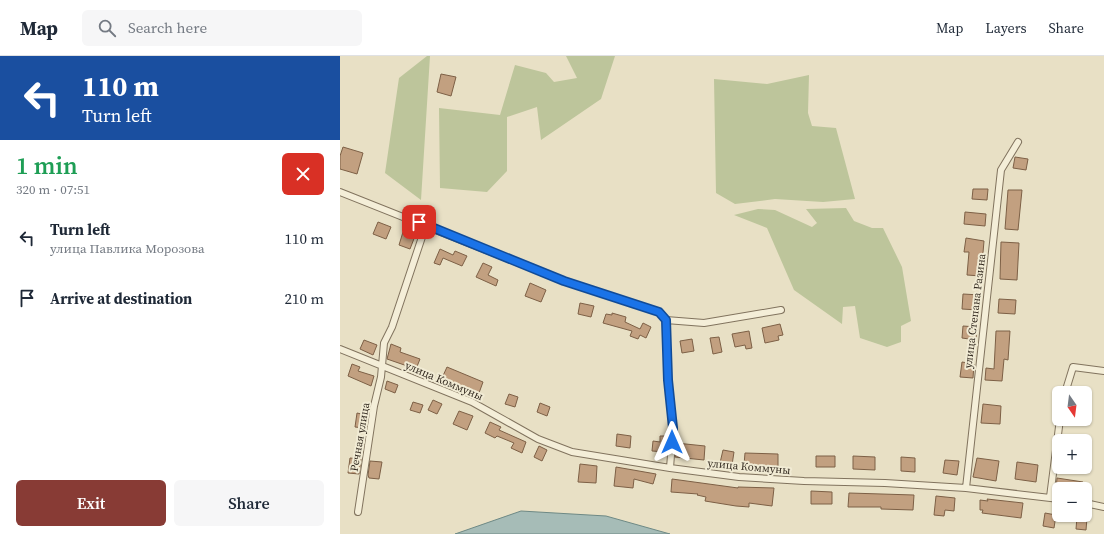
<!DOCTYPE html>
<meta charset="utf-8">
<style>
body{margin:0;font-family:"Source Serif 4",serif;background:#f6f6f7;color:#1f2937;height:100vh;display:flex;flex-direction:column;font-size:15px;white-space:nowrap}
*{box-sizing:border-box;margin:0}
p{font-size:13px;color:#747a83}
.icon{flex:none;width:22px;height:22px;fill:none;stroke:currentColor;stroke-width:2;stroke-linecap:round;stroke-linejoin:round}
.map{position:relative;flex:1;overflow:hidden}
.side{display:flex;flex-direction:column;background:#fff;width:340px}
.side>*{flex:none}
.banner{background:#1a4fa0;color:#fff;overflow:hidden}
.needle{width:26px;rotate:166deg}
.tools{position:absolute;left:712px;top:330px;display:grid;gap:8px}
.tools a{display:grid;place-items:center;width:40px;height:40px;border-radius:6px;background:#fff;box-shadow:0 1px 3px #0004;font-size:20px}
.pin{position:absolute;display:grid;place-items:center;width:34px;height:34px;color:#fff;margin:-17px;border-radius:8px;box-shadow:0 2px 6px #0006}
.me{position:absolute;width:44px;margin:-22px;rotate:0deg;stroke-linejoin:round;filter:drop-shadow(0 0 3px #0008)}
.turn{display:flex;align-items:center;gap:14px;height:84px;padding:0 16px;font-size:18px}
.turn .icon{width:52px;height:52px;stroke-width:2.5}
.turn b{display:block;font-size:28px;line-height:34px}
.round{display:grid;place-items:center;flex:none;width:42px;height:42px;border-radius:6px;background:#f6f6f7}
.head{display:flex;align-items:center;justify-content:space-between;height:68px;padding:0 16px}
h1{font-size:24px;font-weight:600;line-height:30px;color:#1e9e55}
.cta{display:flex;gap:8px;margin-top:auto;padding:8px 16px}
.cta a{flex:1;height:46px;border-radius:6px;background:#883b35;color:#fff;font-size:16px;font-weight:600;line-height:46px;text-align:center}
.cta a+a{background:#f6f6f7;color:#1f2937}
ul{padding:0;list-style:none}
li{display:flex;align-items:center;gap:12px;height:60px;padding:0 16px}
li div{flex:1}
li b{display:block;font-size:15px}
li em{font-style:normal}
header{display:flex;align-items:center;gap:24px;box-sizing:border-box;height:56px;padding:0 20px;background:#fff;border-bottom:1px solid #e0e1e3}
header strong{font-size:19px}
nav{display:flex;gap:22px;margin-inline-start:auto;font-size:14px}
.search{width:280px;height:36px;background:#f6f6f7;display:flex;align-items:center;gap:10px;box-sizing:border-box;padding:0 14px;border-radius:6px;color:#747a83;font-size:15px}
main{display:flex;flex:1;min-height:0}
.map>svg:first-child{display:block}
</style>
<header>
<strong>Map</strong>
<div class="search"><svg class="icon" aria-label="search" viewBox="0 0 24 24"><circle cx="10" cy="10" r="6"/><path d="M15 15l6 6"/></svg>Search here</div>
<nav><a>Map</a><a>Layers</a><a>Share</a></nav>
</header>
<main>
<section class="side">
<div class="banner">
<div class="turn"><svg class="icon" aria-label="left" viewBox="0 0 24 24"><path d="M17 20v-9H6M10 6l-5 5 5 5"/></svg><div><b>110 m</b>Turn left</div></div>
</div>
<div class="head"><div><h1>1 min</h1><p>320 m · 07:51</p></div><a class="round" style="background:#d93025;color:#fff"><svg class="icon" aria-label="close" viewBox="0 0 24 24"><path d="M6 6l12 12M18 6L6 18"/></svg></a></div>
<ul>
<li><svg class="icon" aria-label="left" viewBox="0 0 24 24"><path d="M17 20v-9H6M10 6l-5 5 5 5"/></svg><div><b>Turn left</b><p>улица Павлика Морозова</p></div><em>110 m</em></li>
<li><svg class="icon" aria-label="arrive" viewBox="0 0 24 24"><path d="M6 21V4h12l-3 4 3 4H6"/></svg><div><b>Arrive at destination</b></div><em>210 m</em></li>
</ul>
<div class="cta"><a>Exit</a><a>Share</a></div>
</section>
<div class="map">
<svg width="764" height="478" viewBox="0 0 764 478">
<rect width="100%" height="100%" fill="#e8e0c5"/>
<path fill="#bdc59b" d="M 87,0 L 90,0 L 81,144 L 45,117 L 59,22 Z
M 226,0 L 275,0 L 261,43 L 201,84 L 197,51 L 167,61 L 167,115 L 147,136 L 100,132 L 99,52 L 160,59 L 175,9 L 206,17 L 214,26 L 237,22 Z
M 469,19 L 468,57 L 472,70 L 496,72 L 515,143 L 483,146 L 435,143 L 395,148 L 376,137 L 374,23 L 427,28 Z
M 506,152 L 514,165 L 532,172 L 543,172 L 562,211 L 571,265 L 561,270 L 561,286 L 547,291 L 520,282 L 515,250 L 503,251 L 502,268 L 454,234 L 427,172 L 394,159 L 418,153 L 435,154 L 472,171 L 477,167 L 466,153 Z"/>
<path fill="#a6bcb7" stroke="#6e8985" d="M 181,455 L 266,460 L 330,478 L 115,478 Z"/>
<path fill="#c2a080" stroke="#7d6046" d="M 101,18 L 116,21 L 111,40 L 97,36 Z
M 3,91 L 23,97 L 17,118 L 0,113 L 0,100 Z
M 675,101 L 688,103 L 686,114 L 673,112 Z
M 633,133 L 648,133 L 647,144 L 632,143 Z
M 668,134 L 682,134 L 678,174 L 665,173 Z
M 625,156 L 646,158 L 645,170 L 624,168 Z
M 38,166 L 51,171 L 46,183 L 33,178 Z
M 63,176 L 75,180 L 70,193 L 59,189 Z
M 626,182 L 644,185 L 641,220 L 627,219 L 629,196 L 624,196 Z
M 661,186 L 679,187 L 677,224 L 660,223 Z
M 100,193 L 113,199 L 115,195 L 127,200 L 122,210 L 103,202 L 100,209 L 94,207 Z
M 143,207 L 152,211 L 148,219 L 158,224 L 156,230 L 136,221 Z
M 190,227 L 206,234 L 201,246 L 185,240 Z
M 623,238 L 640,239 L 638,254 L 622,253 Z
M 659,243 L 676,244 L 675,258 L 658,257 Z
M 240,247 L 254,250 L 251,261 L 238,258 Z
M 272,257 L 286,261 L 285,266 L 300,273 L 303,267 L 311,271 L 306,282 L 300,279 L 298,283 L 290,280 L 292,275 L 263,267 L 266,258 L 272,259 Z
M 440,268 L 443,279 L 438,280 L 439,284 L 425,287 L 422,272 Z
M 623,270 L 637,271 L 636,284 L 622,282 Z
M 409,275 L 412,292 L 406,293 L 405,289 L 395,291 L 392,278 Z
M 656,275 L 670,275 L 668,304 L 664,303 L 662,325 L 645,324 L 646,312 L 654,313 Z
M 379,281 L 382,296 L 373,298 L 370,282 Z
M 352,283 L 354,295 L 342,297 L 340,285 Z
M 24,284 L 37,289 L 33,299 L 20,293 Z
M 51,288 L 61,292 L 60,296 L 80,303 L 76,313 L 47,303 Z
M 622,306 L 634,308 L 633,322 L 620,321 Z
M 12,308 L 20,311 L 18,315 L 34,320 L 31,330 L 8,320 Z
M 107,311 L 143,326 L 139,337 L 102,322 Z
M 47,325 L 58,329 L 55,337 L 45,333 Z
M 169,338 L 178,341 L 175,351 L 165,348 Z
M 93,344 L 102,348 L 97,358 L 88,354 Z
M 73,346 L 83,349 L 80,357 L 70,354 Z
M 200,347 L 210,351 L 207,360 L 197,356 Z
M 643,348 L 661,350 L 660,368 L 641,367 Z
M 119,355 L 133,360 L 127,374 L 113,368 Z
M 17,357 L 26,359 L 24,372 L 15,371 Z
M 150,366 L 161,371 L 159,374 L 186,386 L 182,397 L 171,392 L 174,387 L 157,380 L 155,382 L 145,377 Z
M 277,378 L 291,380 L 290,392 L 276,390 Z
M 320,380 L 328,380 L 327,396 L 312,395 L 313,385 L 320,386 Z
M 336,387 L 365,390 L 364,404 L 335,401 Z
M 199,390 L 207,394 L 202,405 L 194,401 Z
M 383,394 L 394,396 L 392,409 L 380,407 Z
M 405,397 L 438,398 L 438,412 L 404,409 Z
M 476,400 L 495,400 L 495,411 L 476,411 Z
M 513,400 L 535,401 L 535,414 L 513,413 Z
M 561,401 L 575,402 L 575,416 L 561,415 Z
M 10,402 L 21,403 L 19,418 L 8,417 Z
M 637,402 L 659,405 L 656,425 L 633,421 Z
M 605,404 L 619,405 L 617,419 L 603,417 Z
M 30,405 L 42,406 L 39,423 L 29,422 L 28,419 Z
M 677,406 L 698,409 L 696,426 L 675,423 Z
M 240,408 L 257,410 L 256,427 L 238,426 Z
M 276,411 L 316,418 L 313,428 L 294,423 L 293,432 L 274,430 Z
M 717,422 L 743,426 L 742,433 L 716,433 Z
M 332,423 L 398,432 L 398,431 L 434,432 L 432,450 L 409,447 L 409,451 L 396,450 L 365,445 L 366,441 L 357,439 L 358,438 L 331,436 Z
M 471,435 L 492,436 L 492,448 L 471,448 Z
M 509,437 L 574,439 L 573,454 L 541,453 L 541,451 L 508,451 Z
M 596,440 L 615,442 L 614,455 L 605,454 L 604,460 L 594,459 Z
M 647,443 L 683,447 L 681,462 L 642,457 L 643,454 L 640,454 L 640,444 L 648,445 Z
M 705,457 L 716,459 L 714,472 L 703,470 Z
M 737,461 L 747,462 L 746,474 L 736,473 Z"/>
<g fill="none" stroke-linecap="round" stroke-linejoin="round">
<defs>
<path id="minor" d="M 0,136 L 224,225 L 319,256 L 326,264 L 364,267 L 441,254
M 326,264 L 328,324 L 333,373 L 330,412
M 0,293 L 132,346 L 198,383 L 232,396 L 330,412 L 399,421 L 464,425 L 545,427 L 626,432 L 719,443
M 725,337 L 733,311 L 764,315
M 626,432 L 661,114 L 678,86
M 710,441 L 720,363
M 745,447 L 764,451
M 18,456 L 34,350 L 41,321 L 44,287 L 52,271 L 86,169"/>
</defs>
<use href="#minor" stroke="#81735e" stroke-width="8"/>
<use href="#minor" stroke="#f4eed8" stroke-width="6"/>
</g>
<g fill="none" stroke-linecap="round" stroke-linejoin="round">
<defs>
<path id="route" d="M 79,166 L 224,225 L 319,256 L 326,264 L 328,324 L 333,372 L 332,386"/>
</defs>
<use href="#route" stroke="#114b97" stroke-width="10"/>
<use href="#route" stroke="#1a73e8" stroke-width="7"/>
</g>
<g text-anchor="middle" dominant-baseline="central" stroke-width="4" stroke-linejoin="round" paint-order="stroke">
<g font-size="11" fill="#332a20" stroke="#f1ebd4">
<text transform="translate(635 255) rotate(-83)">улица Степана Разина</text>
<text transform="translate(104 325) rotate(23)">улица Коммуны</text>
<text transform="translate(20 381) rotate(-80)">Речная улица</text>
<text transform="translate(409 411) rotate(5)">улица Коммуны</text>
</g>
</g>
</svg>
<div class="tools">
<a><svg class="needle" viewBox="-14 -14 28 28"><path d="M0-13l5 13h-10z" fill="#e53935"/><path d="M0 13l5-13h-10z" fill="#747a83"/></svg></a>
<a>+</a>
<a>−</a>
</div>
<div class="pin" style="left:79px;top:166px;background:#d93025"><svg class="icon" aria-label="arrive" viewBox="0 0 24 24"><path d="M6 21V4h12l-3 4 3 4H6"/></svg></div>
<svg class="me" style="left:332px;top:386px" viewBox="-20 -20 40 40"><path d="M0-17L14 15 0 8-14 15z" fill="#1a73e8" stroke="#fff" stroke-width="4"/></svg>
</div>
</main>
